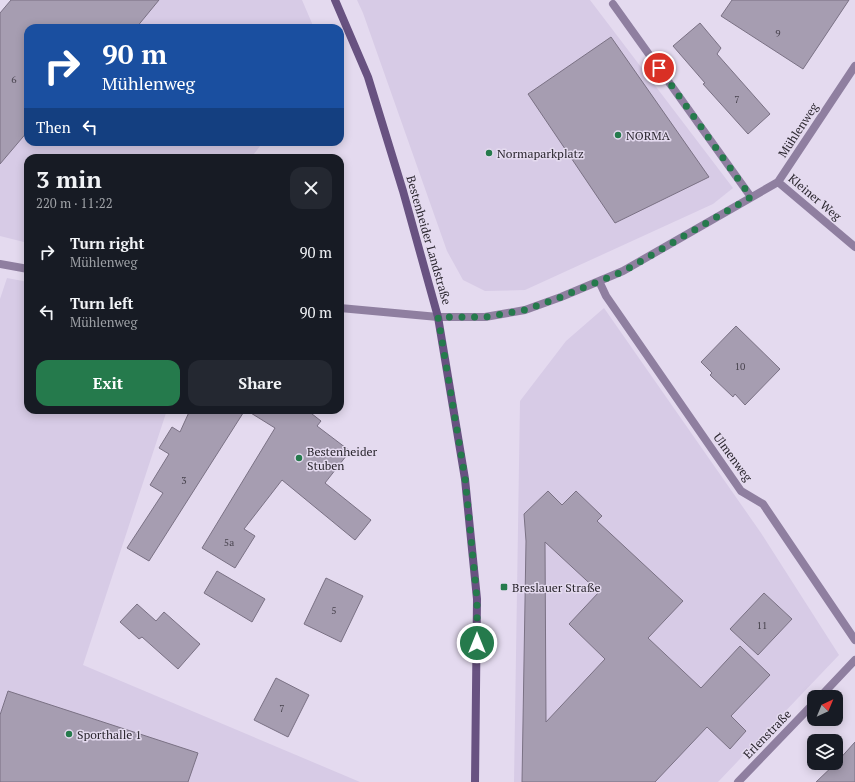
<!DOCTYPE html>
<meta charset="utf-8">
<style>
body{margin:0;font-family:"PT Serif",serif;background:#242831;color:#f1f3f6;height:100vh;display:flex;flex-direction:column;font-size:15px;white-space:nowrap}
*{box-sizing:border-box;margin:0}
p{font-size:13px;color:#9ea1a6}
.icon{flex:none;width:22px;height:22px;fill:none;stroke:currentColor;stroke-width:2;stroke-linecap:round;stroke-linejoin:round}
.map{position:relative;flex:1;overflow:hidden}
.drawer{position:absolute;left:24px;top:154px;width:320px;height:260px;display:flex;flex-direction:column;background:#171b24;border-radius:12px;box-shadow:0 2px 10px #0003}
.drawer>*{flex:none}
.guide{position:absolute;left:24px;top:24px;width:320px;height:122px;border-radius:12px;box-shadow:0 2px 10px #0003;background:#1a4fa0;color:#fff;overflow:hidden}
.needle{width:26px;rotate:44deg}
.controls{position:absolute;left:807px;top:690px;display:grid;gap:8px}
.controls a{display:grid;place-items:center;width:36px;height:36px;border-radius:8px;background:#171b24;box-shadow:0 2px 10px #0003;font-size:20px}
.pin{position:absolute;display:grid;place-items:center;width:34px;height:34px;color:#fff;margin:-17px;border:2px solid #fff;border-radius:50%;box-shadow:0 1px 4px #0007}
.me{position:absolute;width:44px;margin:-22px;rotate:0deg;stroke-linejoin:round;filter:drop-shadow(0 0 3px #0008)}
.turn{display:flex;align-items:center;gap:14px;height:84px;padding:0 12px;font-size:18px}
.turn .icon{width:52px;height:52px;stroke-width:2.5}
.turn b{display:block;font-size:28px;line-height:34px}
.then{display:flex;align-items:center;height:38px;padding:0 12px;background:#0003;gap:8px;font-size:15px}
.round{display:grid;place-items:center;flex:none;width:42px;height:42px;border-radius:12px;background:#242831}
.overview{display:flex;align-items:center;justify-content:space-between;height:68px;padding:0 12px}
h1{font-size:24px;font-weight:800;line-height:30px}
.cta{display:flex;gap:8px;margin-top:auto;padding:8px 12px}
.cta a{flex:1;height:46px;border-radius:12px;background:#257a4c;color:#fff;font-size:16px;font-weight:800;line-height:46px;text-align:center}
.cta a+a{background:#242831;color:#f1f3f6}
ul{padding:0;list-style:none}
li{display:flex;align-items:center;gap:12px;height:60px;padding:0 12px}
li div{flex:1}
li b{display:block;font-size:15px}
li em{font-style:normal}
.map>svg:first-child{display:block}
</style>
<div class="map">
<svg width="855" height="782" viewBox="0 0 855 782">
<rect width="100%" height="100%" fill="#e4daef"/>
<path fill="#d7cbe6" d="M 11,0 L 302,0 L 314,28 L 28,28 L 28,142 L 263,142 L 251,158 L 28,158 L 28,243 L 0,236 L 0,13 Z
M 357,0 L 590,0 L 733,188 L 713,204 L 525,290 L 485,291 L 463,280 L 447,251 L 363,13 Z
M 7,278 L 28,282 L 28,410 L 167,410 L 83,665 L 360,782 L 0,782 L 0,299 Z
M 604,308 L 761,533 L 839,655 L 718,782 L 514,782 L 520,401 L 566,341 Z"/>
<path fill="#a69db1" stroke="#7a7184" fill-rule="evenodd" d="M 11,0 L 159,0 L 136,28 L 28,28 L 28,131 L 0,164 L 0,13 Z
M 732,0 L 849,0 L 803,69 L 721,16 Z
M 700,23 L 721,48 L 717,54 L 770,114 L 748,134 L 703,84 L 705,83 L 673,46 Z
M 611,37 L 709,177 L 615,223 L 528,94 Z
M 736,326 L 780,369 L 745,405 L 735,394 L 733,397 L 710,375 L 712,373 L 701,362 Z
M 190,410 L 245,410 L 149,561 L 127,548 L 163,493 L 150,485 L 169,454 L 159,448 L 172,427 L 180,432 Z
M 246,410 L 307,410 L 321,421 L 317,426 L 350,451 L 325,483 L 371,520 L 355,540 L 282,480 L 244,529 L 255,536 L 235,568 L 202,548 L 275,428 Z
M 548,491 L 562,505 L 576,491 L 602,516 L 597,521 L 683,601 L 648,638 L 701,688 L 740,646 L 770,675 L 731,716 L 746,731 L 730,749 L 707,727 L 655,782 L 522,782 L 526,541 L 524,514 ZM 545,542 L 599,592 L 569,624 L 605,659 L 546,722 Z
M 217,571 L 265,599 L 252,622 L 204,593 Z
M 326,578 L 363,596 L 341,642 L 304,624 Z
M 764,593 L 792,619 L 758,655 L 730,629 Z
M 137,604 L 156,621 L 164,612 L 200,644 L 178,669 L 142,637 L 139,639 L 120,622 Z
M 276,678 L 309,695 L 288,737 L 254,720 Z
M 8,691 L 198,753 L 188,782 L 0,782 L 0,715 Z
M 855,742 L 855,782 L 816,782 L 836,763 Z"/>
<g fill="none" stroke-linecap="round" stroke-linejoin="round">
<path stroke="#8f7fa0" stroke-width="8" d="M 613,4 L 751,197
M 778,182 L 855,247
M 0,264 L 28,269
M 599,281 L 606,296 L 741,491 L 763,504 L 855,640
M 340,308 L 438,317 L 485,317 L 525,310 L 561,297 L 623,271 L 778,182 L 855,66
M 820,697 L 855,660
M 738,782 L 814,703"/>
<path stroke="#685281" stroke-width="8" d="M 335,0 L 368,77 L 403,191 L 438,317 L 465,479 L 477,599 L 475,782"/>
</g>
<g fill="none" stroke-linecap="round" stroke-linejoin="round">
<path stroke="#257a4c" stroke-width="7" stroke-dasharray="0 12.6" d="M 477,643 L 477,599 L 465,478 L 438,317 L 485,317 L 525,310 L 561,297 L 624,271 L 751,197 L 659,68"/>
</g>
<g fill="#257a4c" stroke="#e4daef" stroke-width="1.5">
<circle cx="618" cy="135" r="4"/>
<circle cx="489" cy="153" r="4"/>
<circle cx="299" cy="458" r="4"/>
<rect x="500" y="583" width="8" height="8" rx="2"/>
<circle cx="69" cy="734" r="4"/>
</g>
<g text-anchor="middle" dominant-baseline="central" stroke-width="3" stroke-linejoin="round" paint-order="stroke">
<g font-size="10" fill="#49444f">
<text x="778" y="33">9</text>
<text x="14" y="79">6</text>
<text x="737" y="99">7</text>
<text x="740" y="366">10</text>
<text x="184" y="480">3</text>
<text x="229" y="542">5a</text>
<text x="334" y="610">5</text>
<text x="762" y="625">11</text>
<text x="282" y="708">7</text>
</g>
<g font-size="12" fill="#2a262e" stroke="#e4daef">
<text transform="translate(798 130) rotate(-57)">Mühlenweg</text>
<text transform="translate(815 197) rotate(40)">Kleiner Weg</text>
<text transform="translate(429 240) rotate(74)">Bestenheider Landstraße</text>
<text transform="translate(733 457) rotate(54)">Ulmenweg</text>
<text transform="translate(767 734) rotate(-46)">Erlenstraße</text>
</g>
<g font-size="12" fill="#2a262e" stroke="#e4daef" text-anchor="start">
<text x="626" y="135">NORMA</text>
<text x="497" y="153">Normaparkplatz</text>
<text x="307" y="451">Bestenheider<tspan x="307" dy="14">Stuben</tspan></text>
<text x="512" y="587">Breslauer Straße</text>
<text x="77" y="734">Sporthalle 1</text>
</g>
</g>
</svg>
<div class="controls">
<a><svg class="needle" viewBox="-14 -14 28 28"><path d="M0-13l5 13h-10z" fill="#e53935"/><path d="M0 13l5-13h-10z" fill="#9ea1a6"/></svg></a>
<a><svg class="icon" aria-label="layers" viewBox="0 0 24 24"><path d="M12 4l9 5-9 5-9-5zM3 14l9 5 9-5"/></svg></a>
</div>
<div class="pin" style="left:659px;top:68px;background:#d93025"><svg class="icon" aria-label="arrive" viewBox="0 0 24 24"><path d="M6 21V4h12l-3 4 3 4H6"/></svg></div>
<svg class="me" style="left:477px;top:643px" viewBox="-20 -20 40 40"><circle r="17" fill="#257a4c" stroke="#fff" stroke-width="3"/><path d="M0-11L8 9 0 5-8 9z" fill="#fff"/></svg>
<div class="guide">
<div class="turn"><svg class="icon" aria-label="right" viewBox="0 0 24 24"><path d="M7 20v-9h11M14 6l5 5-5 5"/></svg><div><b>90 m</b>Mühlenweg</div></div>
<div class="then">Then<svg class="icon" aria-label="left" viewBox="0 0 24 24"><path d="M17 20v-9H6M10 6l-5 5 5 5"/></svg></div>
</div>
<section class="drawer">
<div class="overview"><div><h1>3 min</h1><p>220 m · 11:22</p></div><a class="round"><svg class="icon" aria-label="close" viewBox="0 0 24 24"><path d="M6 6l12 12M18 6L6 18"/></svg></a></div>
<ul>
<li><svg class="icon" aria-label="right" viewBox="0 0 24 24"><path d="M7 20v-9h11M14 6l5 5-5 5"/></svg><div><b>Turn right</b><p>Mühlenweg</p></div><em>90 m</em></li>
<li><svg class="icon" aria-label="left" viewBox="0 0 24 24"><path d="M17 20v-9H6M10 6l-5 5 5 5"/></svg><div><b>Turn left</b><p>Mühlenweg</p></div><em>90 m</em></li>
</ul>
<div class="cta"><a>Exit</a><a>Share</a></div>
</section>
</div>
